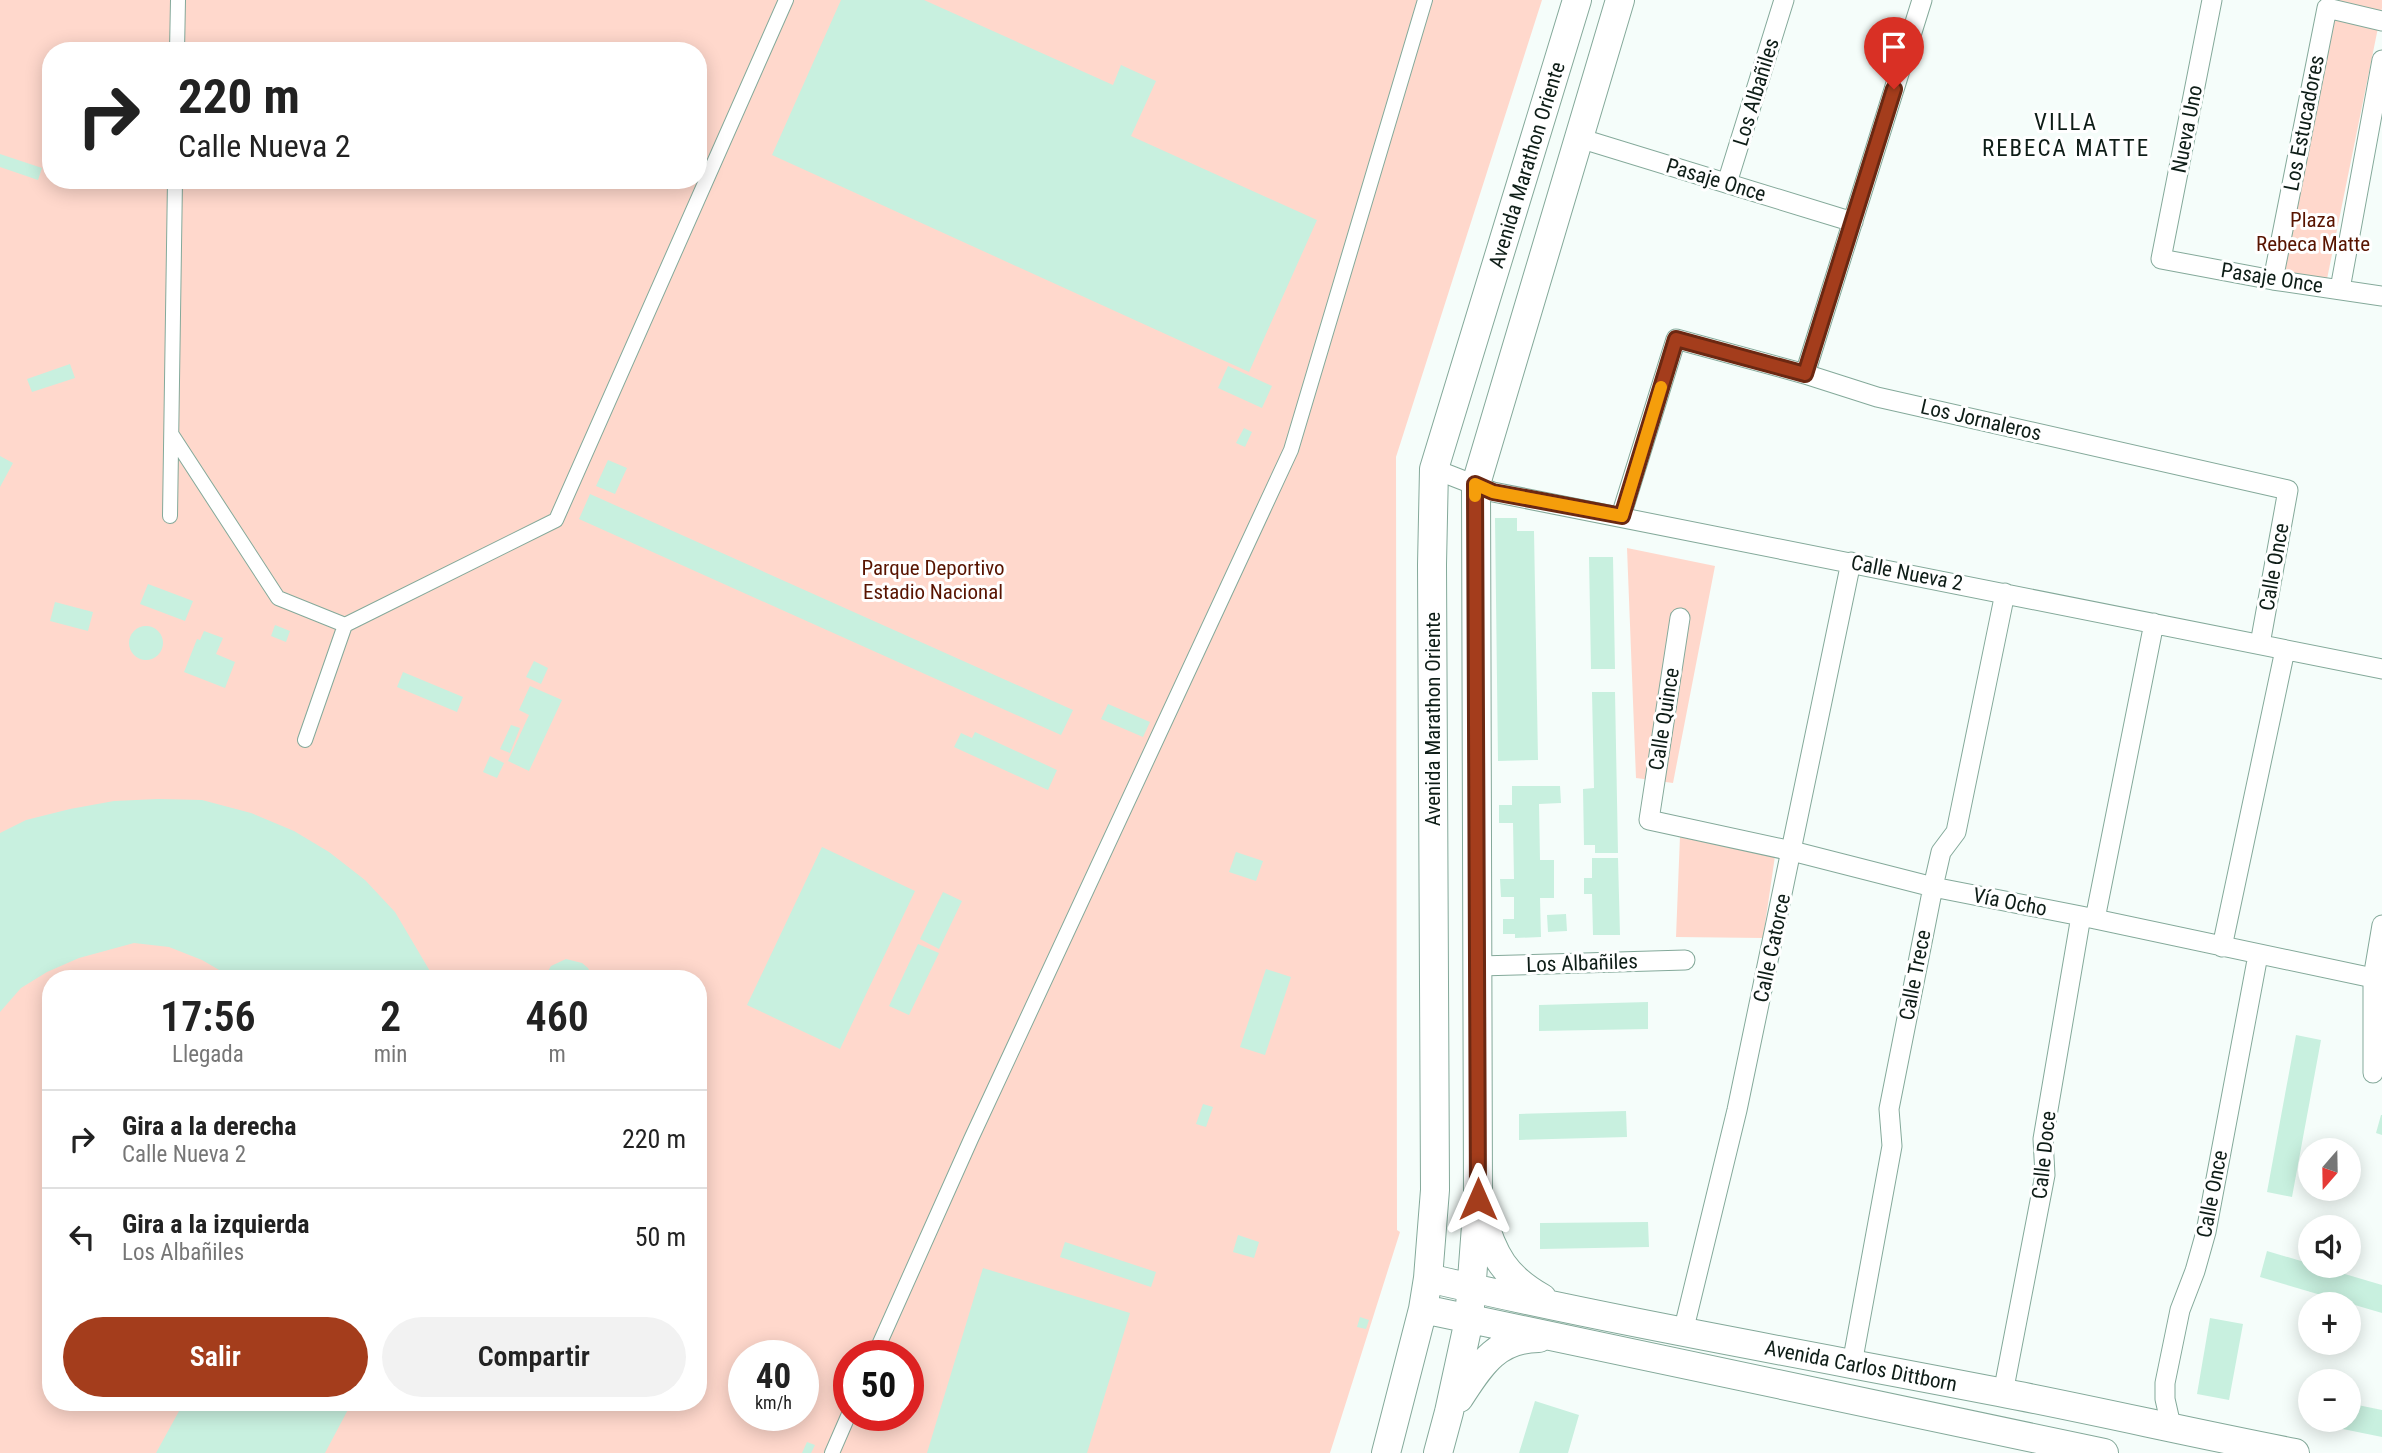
<!DOCTYPE html>
<html lang="es">
<meta charset="utf-8">
<style>
body{margin:0;font-family:"Roboto Condensed",sans-serif;background:#f2f2f2;color:#222;height:100vh;display:flex;flex-direction:column;font-size:26px;white-space:nowrap}
*{box-sizing:border-box;margin:0}
p{font-size:23px;color:#767676}
.icon{flex:none;width:38px;height:38px;fill:none;stroke:currentColor;stroke-width:2;stroke-linecap:round;stroke-linejoin:round}
.map{position:relative;flex:1;overflow:hidden}
.drawer{position:absolute;left:42px;top:970px;width:665px;height:441px;display:flex;flex-direction:column;background:#fff;border-radius:28px;box-shadow:0 4px 18px #0003}
.drawer>*{flex:none}
.guide{position:absolute;left:42px;top:42px;width:665px;height:147px;border-radius:28px;box-shadow:0 4px 18px #0003;background:#fff;color:#222;overflow:hidden}
.needle{width:46px;rotate:200deg}
.buttons{position:absolute;left:2298px;top:1138px;display:grid;gap:14px}
.buttons a{display:grid;place-items:center;width:63px;height:63px;border-radius:50%;background:#fff;box-shadow:0 4px 18px #0003;font-size:35px}
.speed{position:absolute;left:728px;top:1340px;display:flex;gap:14px;font-size:35px;font-weight:700;text-align:center}
.speed>*{display:grid;place-content:center;width:91px;height:91px;border-radius:50%;background:#fff;box-shadow:0 4px 18px #0003;line-height:1}
.speed small{font-size:18px;font-weight:400}
.speed .limit{border:10px solid #d22;background:#fff;color:#111}
.pin{position:absolute;display:grid;place-items:center;width:60px;height:60px;color:#fff;margin:-72px -30px;border-radius:50% 50% 50% 0;rotate:-45deg;box-shadow:0 0 7px #0007}
.pin .icon{rotate:45deg}
.me{position:absolute;width:77px;margin:-38px;rotate:0deg;stroke-linejoin:round;filter:drop-shadow(0 0 5px #0008)}
.turn{display:flex;align-items:center;gap:24px;height:147px;padding:0 21px;font-size:32px}
.turn .icon{width:91px;height:91px;stroke-width:2.5}
.turn b{display:block;font-size:49px;line-height:60px}
.eta{display:flex;justify-content:space-evenly;align-items:center;height:119px;text-align:center}
.eta b{font-size:42px;font-weight:600;line-height:49px}
.primary-button{display:flex;gap:14px;margin-top:auto;padding:14px 21px}
.primary-button a{flex:1;height:80px;border-radius:42px;background:#a43d1c;color:#fff;font-size:28px;font-weight:600;line-height:80px;text-align:center}
.primary-button a+a{background:#f2f2f2;color:#222}
ul{padding:0;list-style:none}
li{display:flex;align-items:center;gap:21px;height:98px;padding:0 21px;border-top:2px solid #e0e0e0}
li div{flex:1}
li b{display:block;font-size:26px}
li em{font-style:normal}
.map>svg:first-child{display:block}
</style>
<div class="map">
<svg width="2382" height="1453" viewBox="0 0 2382 1453">
<rect width="100%" height="100%" fill="#f5fdfa"/>
<path fill="#ffd8cc" fill-rule="evenodd" d="M 0,0 L 1542,0 L 1396,457 L 1397,1230 L 1400,1232 L 1330,1453 L 0,1453 ZM 51,51 L 698,51 L 698,180 L 51,180 ZM 51,978 L 698,978 L 698,1402 L 51,1402 ZM 744,1356 L 803,1356 L 803,1416 L 744,1416 ZM 849,1356 L 908,1356 L 908,1416 L 849,1416 Z
M 2339,0 L 2382,0 L 2382,8 L 2327,279 L 2281,272 Z
M 1627,548 L 1715,566 L 1673,783 L 1636,778 Z
M 1680,836 L 1775,856 L 1763,938 L 1676,937 Z"/>
<path fill="#c8f0df" d="M 841,0 L 924,0 L 1113,85 L 1121,65 L 1156,81 L 1131,136 L 1317,220 L 1249,372 L 772,155 Z
M 0,154 L 42,168 L 38,180 L 0,167 Z
M 70,364 L 75,378 L 32,392 L 27,379 Z
M 1228,366 L 1272,386 L 1262,408 L 1218,388 Z
M 1244,428 L 1252,432 L 1245,447 L 1236,443 Z
M 0,456 L 13,463 L 0,487 Z
M 608,460 L 627,468 L 615,494 L 596,486 Z
M 590,494 L 1073,710 L 1061,735 L 579,519 Z
M 1495,518 L 1517,518 L 1517,531 L 1534,531 L 1538,760 L 1498,761 Z
M 1589,557 L 1613,557 L 1615,669 L 1591,669 Z
M 148,584 L 193,601 L 185,621 L 140,604 Z
M 55,602 L 93,612 L 88,631 L 50,621 Z
M 275,625 L 290,631 L 286,642 L 271,636 Z
M129 643a17 17 0 1 1 34 0a17 17 0 1 1-34 0Z
M 204,631 L 223,638 L 216,654 L 235,662 L 225,688 L 184,672 L 197,639 L 200,640 Z
M 534,661 L 548,668 L 541,684 L 526,677 Z
M 403,672 L 463,697 L 457,712 L 397,687 Z
M 530,686 L 562,700 L 529,771 L 508,761 L 529,715 L 519,710 Z
M 1592,692 L 1615,692 L 1618,853 L 1595,853 L 1595,845 L 1584,845 L 1583,789 L 1594,788 Z
M 1108,704 L 1150,722 L 1143,737 L 1101,719 Z
M 511,725 L 520,728 L 510,753 L 500,749 Z
M 975,732 L 1057,770 L 1048,790 L 954,747 L 961,733 L 972,738 Z
M 490,756 L 504,763 L 497,778 L 483,772 Z
M 1512,786 L 1560,786 L 1561,803 L 1539,804 L 1540,860 L 1554,860 L 1554,898 L 1540,898 L 1541,937 L 1515,938 L 1515,934 L 1503,934 L 1503,919 L 1514,919 L 1514,897 L 1501,897 L 1500,879 L 1514,879 L 1513,823 L 1499,823 L 1499,805 L 1512,805 Z
M 158,799 L 202,800 L 251,813 L 294,831 L 329,852 L 365,880 L 395,912 L 434,978 L 233,978 L 202,960 L 169,947 L 134,943 L 79,958 L 47,972 L 21,988 L 0,1012 L 0,833 L 26,820 L 70,809 L 114,801 Z
M 822,847 L 915,891 L 840,1049 L 747,1005 Z
M 1236,852 L 1263,861 L 1256,881 L 1229,872 Z
M 1592,858 L 1618,858 L 1620,935 L 1593,935 L 1592,894 L 1584,894 L 1584,878 L 1592,878 Z
M 943,892 L 962,901 L 939,949 L 920,939 Z
M 1566,914 L 1567,931 L 1548,932 L 1547,915 Z
M 918,944 L 939,953 L 909,1015 L 889,1006 Z
M 566,959 L 582,963 L 588,968 L 593,978 L 544,978 L 551,966 Z
M 1266,969 L 1291,977 L 1265,1055 L 1240,1047 Z
M 1648,1002 L 1648,1029 L 1539,1031 L 1539,1005 Z
M 2296,1035 L 2321,1040 L 2292,1197 L 2267,1192 Z
M 1203,1104 L 1213,1107 L 1206,1127 L 1196,1124 Z
M 1626,1111 L 1627,1137 L 1519,1140 L 1519,1114 Z
M 2381,1115 L 2382,1115 L 2382,1135 L 2376,1133 Z
M 1648,1222 L 1649,1247 L 1540,1249 L 1540,1223 Z
M 1238,1235 L 1259,1242 L 1254,1258 L 1233,1252 Z
M 1065,1242 L 1156,1272 L 1151,1287 L 1060,1257 Z
M 2267,1251 L 2382,1285 L 2382,1313 L 2260,1277 Z
M 983,1268 L 1130,1313 L 1087,1453 L 927,1453 Z
M 1360,1317 L 1369,1320 L 1366,1329 L 1357,1327 Z
M 2210,1318 L 2243,1324 L 2229,1400 L 2197,1394 Z
M 1535,1401 L 1579,1415 L 1568,1453 L 1519,1453 Z
M 184,1402 L 352,1402 L 325,1453 L 156,1453 Z
M 2348,1403 L 2382,1410 L 2382,1437 L 2333,1427 L 2334,1419 L 2348,1419 Z
M 807,1442 L 815,1445 L 811,1453 L 802,1453 Z"/>
<g fill="none" stroke-linecap="round" stroke-linejoin="round">
<defs>
<path id="pedestrian" d="M 177,51 L 178,0
M 172,435 L 278,598 L 345,625
M 170,516 L 175,180
M 305,740 L 345,625 L 556,520 L 786,0
M 874,1356 L 971,1139 L 1291,450 L 1425,0
M 832,1453 L 849,1414"/>
<path id="minor" d="M 2212,0 L 2161,259 L 2273,280 L 2382,296
M 1579,138 L 1853,222
M 1727,183 L 1784,0
M 2273,280 L 2327,8 L 2382,21
M 2340,289 L 2382,60
M 1805,374 L 1922,0
M 1434,469 L 1493,492 L 2382,669
M 1621,516 L 1676,339 L 1805,374 L 1877,397 L 2288,490 L 2260,644
M 1680,618 L 1649,820 L 1792,851 L 1933,887 L 2081,916 L 2373,978
M 2095,919 L 2154,623
M 2222,947 L 2285,650
M 1479,966 L 1685,960
M 2373,1073 L 2373,978 L 2382,925
M 1683,1332 L 1737,1110 L 1851,562
M 1852,1364 L 1892,1146 L 1889,1109 L 1933,887 L 1941,852 L 1956,832 L 2005,593
M 2003,1393 L 2045,1175 L 2043,1139 L 2081,916
M 2172,1430 L 2165,1399 L 2165,1383 L 2180,1310 L 2195,1271 L 2206,1232 L 2258,955"/>
<path id="secondary" d="M 1482,1215 C 1492,1255 1506,1278 1542,1298
M 1428,1278 C 1617,1322 1808,1355 1999,1392 C 2098,1411 2196,1434 2295,1453
M 1423,1309 L 2104,1453
M 1459,1398 C 1480,1366 1496,1338 1539,1338
M 1386,1453 L 1423,1309 L 1428,1278 L 1435,1190 L 1432,565 L 1434,469 L 1577,0
M 1438,1453 L 1449,1412 L 1469,1320 L 1478,1199 L 1476,484 L 1620,0"/>
</defs>
<use href="#pedestrian" stroke="#84a99a" stroke-width="16"/>
<use href="#minor" stroke="#84a99a" stroke-width="21"/>
<use href="#secondary" stroke="#84a99a" stroke-width="30"/>
<use href="#pedestrian" stroke="#fff" stroke-width="14"/>
<use href="#minor" stroke="#fff" stroke-width="19"/>
<use href="#secondary" stroke="#fff" stroke-width="28"/>
</g>
<g fill="none" stroke-linecap="round" stroke-linejoin="round">
<defs>
<path id="route" d="M 1478,1199 L 1475,484 L 1493,492 L 1622,516 L 1676,339 L 1805,374 L 1894,89"/>
</defs>
<use href="#route" stroke="#6b2812" stroke-width="18"/>
<use href="#route" stroke="#a43d1c" stroke-width="12"/>
<path stroke="#f59e0b" stroke-width="12" d="M 1475,496 L 1475,484 L 1493,492 L 1622,516 L 1661,387"/>
</g>
<g text-anchor="middle" dominant-baseline="central" stroke-width="6" stroke-linejoin="round" paint-order="stroke">
<g font-size="21" fill="#0e1d17" stroke="#fff">
<text transform="translate(1756 92) rotate(-73)">Los Albañiles</text>
<text transform="translate(2304 123) rotate(-79)">Los Estucadores</text>
<text transform="translate(2187 129) rotate(-79)">Nueva Uno</text>
<text transform="translate(1527 165) rotate(-73)">Avenida Marathon Oriente</text>
<text transform="translate(1716 180) rotate(17)">Pasaje Once</text>
<text transform="translate(2272 278) rotate(9)">Pasaje Once</text>
<text transform="translate(1981 420) rotate(13)">Los Jornaleros</text>
<text transform="translate(2274 567) rotate(-80)">Calle Once</text>
<text transform="translate(1907 573) rotate(11)">Calle Nueva 2</text>
<text transform="translate(1433 719) rotate(-90)">Avenida Marathon Oriente</text>
<text transform="translate(1664 719) rotate(-81)">Calle Quince</text>
<text transform="translate(2010 902) rotate(11)">Vía Ocho</text>
<text transform="translate(1772 948) rotate(-78)">Calle Catorce</text>
<text transform="translate(1582 963) rotate(-2)">Los Albañiles</text>
<text transform="translate(1915 975) rotate(-79)">Calle Trece</text>
<text transform="translate(2044 1155) rotate(-84)">Calle Doce</text>
<text transform="translate(2212 1194) rotate(-79)">Calle Once</text>
<text transform="translate(1861 1366) rotate(11)">Avenida Carlos Dittborn</text>
</g>
<g font-size="21" fill="#581400" stroke="#fff">
<text x="2313" y="220">Plaza<tspan x="2313" dy="24">Rebeca Matte</tspan></text>
<text x="933" y="568">Parque Deportivo<tspan x="933" dy="24">Estadio Nacional</tspan></text>
</g>
<g font-size="23" letter-spacing="2" fill="#0e1d17" stroke="#fff">
<text x="2066" y="122">VILLA<tspan x="2066" dy="26">REBECA MATTE</tspan></text>
</g>
</g>
</svg>
<div class="buttons">
<a><svg class="needle" viewBox="-14 -14 28 28"><path d="M0-13l5 13h-10z" fill="#e53935"/><path d="M0 13l5-13h-10z" fill="#767676"/></svg></a>
<a><svg class="icon" aria-label="sound" viewBox="0 0 24 24"><path d="M4 9h4l5-4v14l-5-4H4zM17 9q2 3 0 6"/></svg></a>
<a>+</a>
<a>−</a>
</div>
<div class="speed"><div>40<small>km/h</small></div><div class="limit">50</div></div>
<div class="pin" style="left:1894px;top:89px;background:#d93025"><svg class="icon" aria-label="arrive" viewBox="0 0 24 24"><path d="M6 21V4h12l-3 4 3 4H6"/></svg></div>
<svg class="me" style="left:1478px;top:1199px" viewBox="-20 -20 40 40"><path d="M0-17L14 15 0 8-14 15z" fill="#a43d1c" stroke="#fff" stroke-width="4"/></svg>
<div class="guide">
<div class="turn"><svg class="icon" aria-label="right" viewBox="0 0 24 24"><path d="M7 20v-9h11M14 6l5 5-5 5"/></svg><div><b>220 m</b>Calle Nueva 2</div></div>
</div>
<section class="drawer">
<div class="eta">
<div><b>17:56</b><p>Llegada</p></div>
<div><b>2</b><p>min</p></div>
<div><b>460</b><p>m</p></div>
</div>
<ul>
<li><svg class="icon" aria-label="right" viewBox="0 0 24 24"><path d="M7 20v-9h11M14 6l5 5-5 5"/></svg><div><b>Gira a la derecha</b><p>Calle Nueva 2</p></div><em>220 m</em></li>
<li><svg class="icon" aria-label="left" viewBox="0 0 24 24"><path d="M17 20v-9H6M10 6l-5 5 5 5"/></svg><div><b>Gira a la izquierda</b><p>Los Albañiles</p></div><em>50 m</em></li>
</ul>
<div class="primary-button"><a>Salir</a><a>Compartir</a></div>
</section>
</div>
